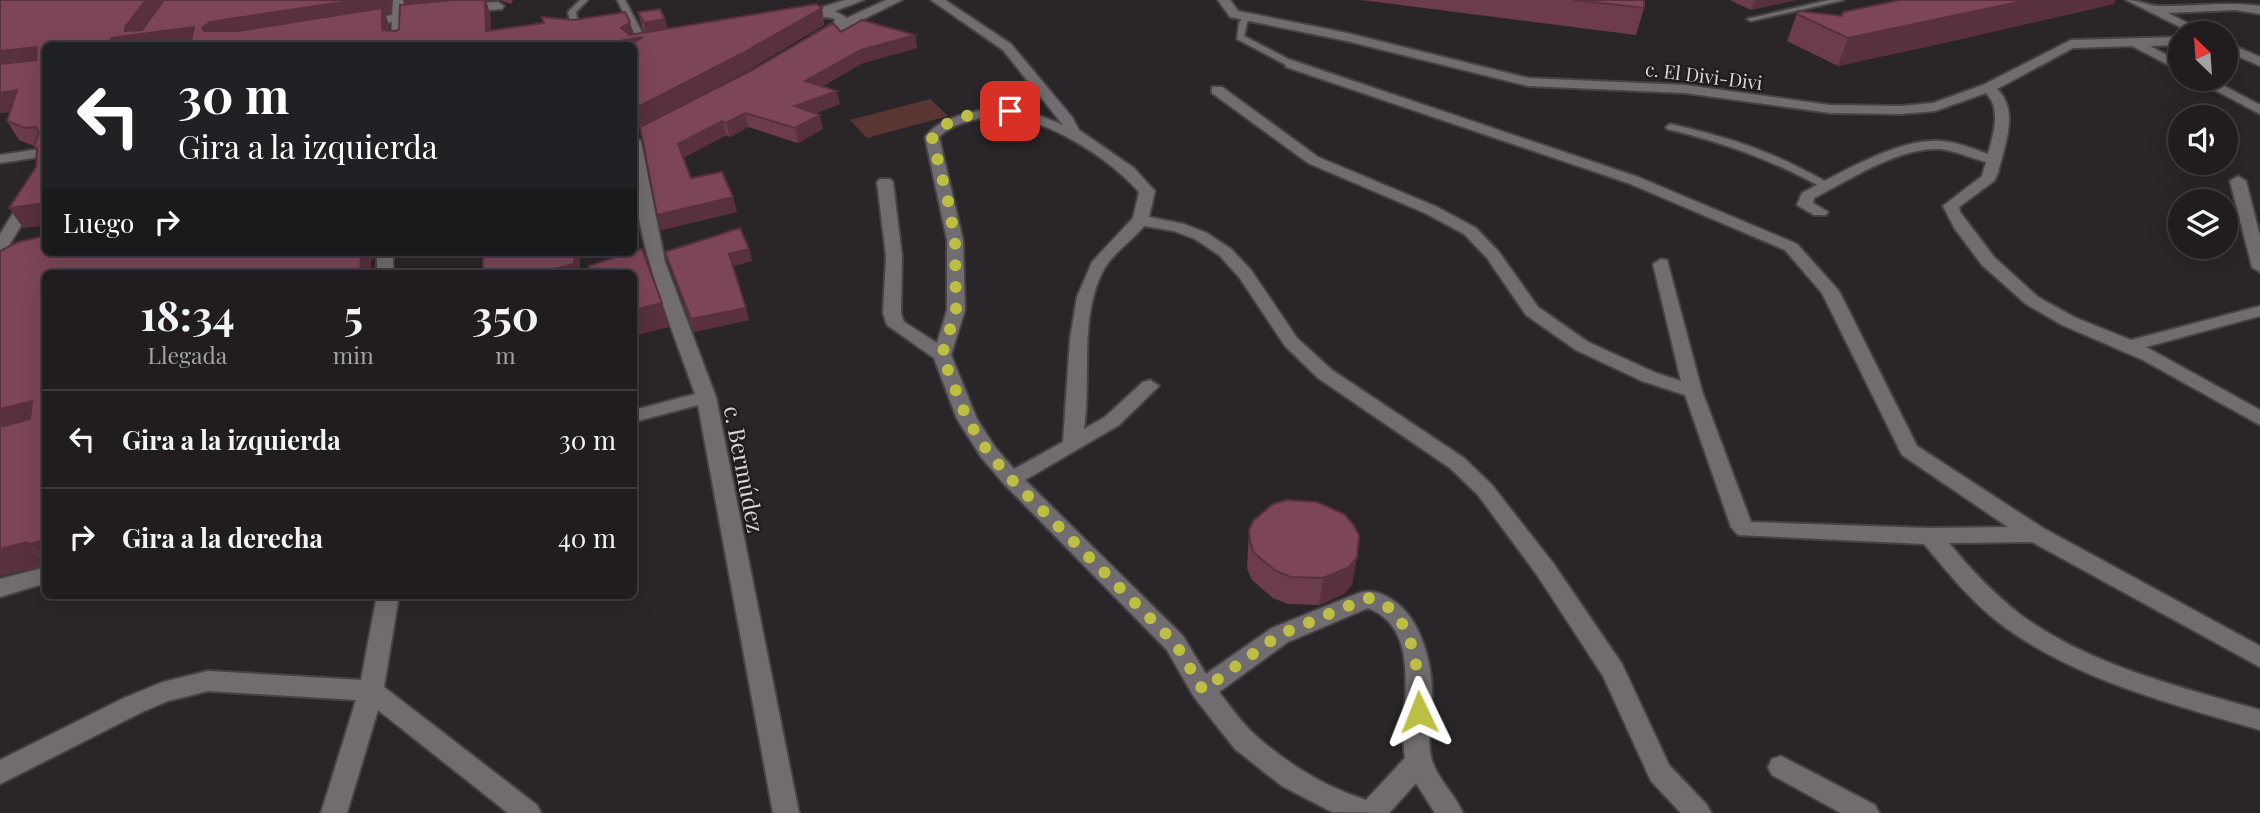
<!DOCTYPE html>
<html lang="es">
<meta charset="utf-8">
<style>
body{margin:0;font-family:"Playfair Display",serif;background:#282528;color:#f1f3f6;height:100vh;display:flex;flex-direction:column;font-size:26px;white-space:nowrap}
*{box-sizing:border-box;margin:0}
p{font-size:23px;color:#a2a1a4}
.icon{flex:none;width:38px;height:38px;fill:none;stroke:currentColor;stroke-width:2;stroke-linecap:round;stroke-linejoin:round}
.map{position:relative;flex:1;overflow:hidden}
.drawer{position:absolute;left:42px;top:270px;width:595px;height:329px;display:flex;flex-direction:column;background:#201c1f;border-radius:10px;box-shadow:0 7px 28px #0002,0 0 0 2px #3d3a3d}
.drawer>*{flex:none}
.hud{position:absolute;left:42px;top:42px;width:595px;height:214px;border-radius:10px;box-shadow:0 7px 28px #0002,0 0 0 2px #3d3a3d;background:#202124;color:#fff;overflow:hidden}
.needle{width:46px;rotate:335deg}
.controls{position:absolute;left:2168px;top:21px;display:grid;gap:14px}
.controls a{display:grid;place-items:center;width:70px;height:70px;border-radius:50%;background:#201c1f;box-shadow:0 7px 28px #0002,0 0 0 2px #3d3a3d;font-size:35px}
.pin{position:absolute;display:grid;place-items:center;width:60px;height:60px;color:#fff;margin:-30px;border-radius:14px;box-shadow:0 4px 10px #0006}
.me{position:absolute;width:77px;margin:-38px;rotate:358deg;stroke-linejoin:round;filter:drop-shadow(0 0 5px #0008)}
.turn{display:flex;align-items:center;gap:24px;height:147px;padding:0 21px;font-size:32px}
.turn .icon{width:91px;height:91px;stroke-width:2.5}
.turn b{display:block;font-size:49px;line-height:60px}
.then{display:flex;align-items:center;height:66px;padding:0 21px;background:#0003;gap:14px;font-size:26px}
.eta{display:flex;justify-content:space-evenly;align-items:center;height:119px;text-align:center}
.eta b{font-size:42px;font-weight:700;line-height:49px}
ul{padding:0;list-style:none}
li{display:flex;align-items:center;gap:21px;height:98px;padding:0 21px;border-top:2px solid #3d3a3d}
li div{flex:1}
li b{display:block;font-size:26px}
li em{font-style:normal}
.map>svg:first-child{display:block}
</style>
<div class="map">
<svg width="2260" height="813" viewBox="0 0 2260 813">
<rect width="100%" height="100%" fill="#2a2529"/>
<path fill="#593632" d="M 930,99 L 948,116 L 867,138 L 850,120 Z"/>
<g fill="none" stroke-linecap="round" stroke-linejoin="round">
<defs>
<path id="service" d="M 580,0 L 588,0 L 576,12 L 578,25 L 571,27 L 568,12 Z
M 617,0 L 625,0 L 648,44 L 647,46 L 640,44 Z
M 1829,0 L 1844,0 L 1751,21 L 1747,19 Z
M 1245,15 L 1252,17 L 1247,23 L 1244,36 L 1294,62 L 1294,66 L 1288,66 L 1237,39 L 1239,23 Z
M 1670,124 C 1715,134 1757,146 1798,167 C 1809,173 1822,178 1831,186 L 1826,189 L 1823,188 C 1770,159 1725,143 1667,129 L 1666,127 Z"/>
<path id="minor" d="M 393,0 L 405,0 L 404,13 L 424,10 L 430,14 L 404,21 L 403,46 L 391,46 L 392,22 L 363,27 L 357,23 L 363,19 L 392,15 Z
M 845,0 L 864,0 L 835,11 L 847,18 L 886,0 L 902,0 L 816,43 L 810,39 L 812,36 L 833,24 L 835,19 C 821,13 803,25 791,17 Z
M 931,0 L 945,0 L 1011,44 L 1072,117 L 1079,130 L 1134,168 L 1152,188 L 1155,191 L 1149,217 L 1184,224 L 1207,233 L 1231,249 L 1251,270 L 1297,338 L 1332,370 L 1464,458 L 1492,485 L 1553,563 L 1622,664 L 1669,765 L 1707,805 L 1711,813 L 1681,813 L 1651,781 L 1603,676 L 1537,575 L 1478,495 L 1450,468 L 1318,378 L 1285,346 L 1239,277 L 1219,255 L 1195,239 L 1174,231 L 1144,226 C 1132,241 1114,252 1104,269 C 1078,317 1092,377 1084,429 L 1105,417 L 1143,382 L 1150,380 L 1159,386 L 1119,425 L 1025,480 L 1183,636 L 1206,674 L 1272,628 L 1359,593 C 1371,589 1384,594 1394,601 C 1422,620 1433,666 1432,698 C 1431,718 1427,738 1431,757 C 1436,778 1455,794 1463,813 L 1435,813 L 1416,783 L 1389,813 L 1332,812 L 1282,786 L 1235,749 L 1194,697 L 1167,650 L 1004,484 L 981,457 L 957,419 L 934,358 L 887,325 L 883,313 L 886,256 L 877,182 L 880,179 L 890,179 L 893,182 L 902,256 L 901,313 L 904,322 L 937,343 L 947,310 L 947,240 L 925,137 C 935,124 946,120 962,115 C 998,103 1028,109 1063,125 L 1003,50 ZM 1004,116 C 1048,119 1110,159 1139,192 L 1133,218 L 1092,262 L 1077,297 L 1070,339 L 1063,442 L 1014,469 L 995,447 L 977,419 L 951,355 L 965,310 L 963,240 L 939,137 C 955,121 982,117 1004,116 ZM 1368,608 C 1427,631 1397,714 1405,758 L 1366,800 C 1325,787 1286,763 1254,734 C 1241,722 1230,706 1219,692 L 1288,642 Z
M 1218,0 L 1230,0 L 1238,11 L 1347,33 L 1528,78 L 1685,85 L 1830,105 L 1901,106 L 1933,103 L 1983,85 L 2071,40 L 2180,37 L 2180,45 L 2150,46 L 2180,62 L 2180,71 L 2132,46 L 2073,48 L 1997,89 C 2020,111 2004,146 1998,173 L 1994,181 L 1959,207 L 1960,212 L 1994,257 L 2038,297 L 2074,317 L 2131,340 L 2260,306 L 2260,316 L 2146,347 L 2260,410 L 2260,425 L 2143,360 L 2062,325 L 2026,304 L 1982,265 L 1955,229 L 1943,206 L 1982,176 L 1986,162 C 1971,158 1954,150 1939,149 C 1899,147 1849,180 1814,198 L 1813,203 L 1828,212 L 1826,215 L 1814,215 L 1797,205 L 1802,193 C 1839,174 1899,137 1942,141 C 1957,142 1974,149 1988,154 C 1993,135 2002,109 1986,93 L 1935,111 L 1901,114 L 1830,113 L 1685,93 L 1528,86 L 1347,41 L 1230,17 Z
M 2126,0 C 2140,0 2148,6 2159,6 C 2193,7 2226,1 2260,6 L 2260,14 L 2235,10 L 2168,13 L 2207,33 L 2192,33 Z
M 498,2 L 504,6 L 502,9 L 464,12 L 458,8 L 464,4 Z
M 2226,42 L 2260,57 L 2260,66 L 2226,51 Z
M 1291,60 L 1638,177 L 1797,244 L 1839,291 L 1917,446 L 2043,528 L 2260,646 L 2260,667 L 2032,542 L 1949,543 C 1971,570 1994,594 2021,615 C 2091,666 2178,686 2260,710 L 2260,730 C 2173,704 2082,682 2006,628 C 1974,605 1949,574 1924,544 L 1738,535 L 1731,527 L 1685,395 L 1642,381 L 1576,350 L 1526,315 L 1487,258 L 1464,234 L 1425,213 L 1308,163 L 1212,93 L 1212,87 L 1222,87 L 1318,157 L 1437,207 L 1476,228 L 1499,252 L 1538,307 L 1588,342 L 1656,373 L 1681,381 L 1653,264 L 1661,259 L 1667,260 L 1702,391 L 1751,522 L 1930,528 L 2008,527 L 1902,455 L 1822,293 L 1785,250 L 1628,183 L 1286,67 L 1285,64 Z
M 2194,79 L 2211,79 L 2260,105 L 2260,114 Z
M 634,137 L 641,141 L 665,262 L 716,397 L 799,813 L 773,813 L 698,405 L 634,422 L 634,410 L 695,394 C 667,314 626,222 634,137 Z
M 46,148 L 46,156 L 0,163 L 0,155 Z
M 46,168 L 46,185 L 8,247 L 0,252 L 0,234 L 39,172 Z
M 2238,176 L 2246,181 L 2260,236 L 2260,272 L 2252,267 L 2230,181 Z
M 377,252 L 393,252 L 393,273 L 377,273 Z
M 46,567 L 46,583 L 0,597 L 0,579 Z
M 377,595 L 399,595 L 384,687 L 537,805 L 541,813 L 508,813 L 378,710 L 347,813 L 321,813 L 356,700 L 208,691 L 168,701 L 142,712 L 0,784 L 0,760 L 124,698 L 163,682 L 208,671 L 361,680 Z
M 1781,756 L 1875,805 L 1879,813 L 1841,813 L 1772,775 L 1768,767 L 1772,759 Z"/>
</defs>
<use href="#service" stroke="#464345" stroke-width="4"/>
<use href="#minor" stroke="#464345" stroke-width="4"/>
<use href="#service" fill="#716c70" fill-rule="evenodd"/>
<use href="#minor" fill="#716c70" fill-rule="evenodd"/>
</g>
<path fill="#6c3b4c" d="M 0,0 L 392,0 L 390,13 L 385,13 L 389,25 L 389,31 L 396,31 L 399,29 L 405,5 L 403,0 L 492,0 L 486,1 L 490,13 L 491,31 L 633,35 L 645,33 L 642,27 L 638,12 L 668,29 L 822,8 L 824,25 L 745,72 L 634,46 L 46,46 L 46,225 L 23,228 L 36,167 L 37,151 L 34,146 L 19,140 L 7,121 L 10,112 L 0,113 Z
M 500,0 L 513,0 L 511,4 Z
M 1361,0 L 1644,0 L 1644,8 L 1636,35 Z
M 1730,0 L 1796,0 L 1751,10 Z
M 2114,4 L 1939,44 L 1838,66 L 1787,41 L 1798,11 L 1842,16 Z
M 841,32 L 915,35 L 917,48 L 863,63 L 823,86 L 840,104 L 816,113 L 823,129 L 798,143 L 748,127 L 730,137 L 726,135 L 683,158 L 691,178 L 733,197 L 737,212 L 661,230 L 640,127 Z
M 40,237 L 374,259 L 46,273 L 46,565 L 0,576 Z
M 749,249 L 752,261 L 733,266 L 749,320 L 694,332 L 669,264 L 665,252 Z
M 1249,530 L 1357,557 L 1352,584 L 1344,594 L 1319,605 L 1288,604 L 1273,598 L 1252,580 L 1247,569 Z"/>
<path fill="#58303e" d="M 146,0 L 168,0 L 194,27 L 195,46 L 107,46 L 112,38 L 125,31 L 125,27 Z
M 356,0 L 392,0 L 390,13 L 385,13 L 389,25 L 389,46 L 382,30 L 210,46 L 202,28 L 210,22 Z
M 403,0 L 492,0 L 486,1 L 490,13 L 492,46 L 486,31 L 407,10 Z
M 1755,0 L 1796,0 L 1751,10 Z
M 2028,0 L 2116,0 L 2114,4 L 1939,44 L 1838,66 L 1848,38 Z
M 822,8 L 824,25 L 745,72 L 634,130 L 634,109 Z
M 665,19 L 669,33 L 647,37 L 644,23 Z
M 630,22 L 634,38 L 643,37 L 634,46 L 589,46 Z
M 915,35 L 917,48 L 863,63 L 808,94 L 805,81 L 861,50 Z
M 37,47 L 46,61 L 0,70 L 0,51 Z
M 17,90 L 29,109 L 0,113 L 0,93 Z
M 837,91 L 840,104 L 797,120 L 795,106 Z
M 745,113 L 748,127 L 730,137 L 726,123 Z
M 820,115 L 823,129 L 798,143 L 795,128 Z
M 722,121 L 726,135 L 682,159 L 678,144 Z
M 733,197 L 737,212 L 661,230 L 657,215 Z
M 46,203 L 46,225 L 23,228 L 9,208 Z
M 749,249 L 752,261 L 732,266 L 729,254 Z
M 361,252 L 375,252 L 374,259 L 371,260 L 371,273 L 360,273 Z
M 394,252 L 414,252 L 396,255 Z
M 575,252 L 580,252 L 580,273 L 538,273 Z
M 662,303 L 669,327 L 634,336 L 634,310 Z
M 746,308 L 749,320 L 694,332 L 691,319 Z
M 32,401 L 46,420 L 0,434 L 0,409 Z
M 46,540 L 46,563 L 30,544 Z
M 27,542 L 45,564 L 0,576 L 0,549 Z
M 1357,557 L 1352,584 L 1344,594 L 1319,605 L 1323,578 Z"/>
<path fill="#7d4558" stroke="#58303e" stroke-width="2" d="M 0,0 L 146,0 L 125,27 L 125,31 L 142,30 L 164,0 L 356,0 L 210,22 L 202,28 L 204,31 L 238,31 L 382,8 L 382,30 L 396,31 L 399,29 L 400,5 L 453,0 L 485,0 L 486,31 L 544,23 L 542,17 L 574,20 L 625,12 L 630,22 L 621,28 L 630,35 L 816,4 L 822,8 L 741,54 L 634,109 L 634,46 L 629,46 L 643,37 L 589,46 L 190,46 L 194,27 L 112,38 L 107,46 L 46,46 L 46,203 L 9,208 L 36,167 L 37,149 L 34,146 L 39,133 L 36,127 L 25,128 L 7,121 L 17,90 L 0,93 L 0,64 L 36,60 L 37,47 L 0,51 Z
M 1574,0 L 1644,0 L 1644,8 Z
M 1900,0 L 2028,0 L 1848,38 L 1797,14 L 1798,11 L 1842,16 L 1843,12 Z
M 660,9 L 665,19 L 644,23 L 638,12 Z
M 862,20 L 915,35 L 861,50 L 805,81 L 837,91 L 795,106 L 820,115 L 795,128 L 745,113 L 726,123 L 722,121 L 678,144 L 691,178 L 722,172 L 733,197 L 657,215 L 640,127 L 754,69 L 833,23 L 841,32 Z
M 740,228 L 749,249 L 729,254 L 746,308 L 691,319 L 665,252 Z
M 46,229 L 46,252 L 361,252 L 360,273 L 46,273 L 46,540 L 30,544 L 27,542 L 0,549 L 0,427 L 30,419 L 32,401 L 0,409 L 0,251 L 18,242 L 40,237 L 43,230 Z
M 642,249 L 662,303 L 634,310 L 634,273 L 593,273 L 588,266 Z
M 483,252 L 575,252 L 574,264 L 538,273 L 483,273 Z
M 1287,500 L 1317,502 L 1344,514 L 1353,524 L 1359,535 L 1357,557 L 1349,567 L 1323,578 L 1291,577 L 1276,571 L 1254,553 L 1250,541 L 1249,530 L 1254,520 L 1273,504 Z"/>
<g fill="none" stroke-linecap="round" stroke-linejoin="round">
<path stroke="#bdbf43" stroke-width="12" stroke-dasharray="0 21.6" d="M 1010,111 C 986,111 947,115 932,137 L 948,201 L 955,240 L 956,310 L 942,355 L 967,419 L 988,452 L 1011,479 L 1175,643 L 1203,690 L 1279,635 L 1367,598 C 1414,606 1420,674 1419,712"/>
</g>
<g text-anchor="middle" dominant-baseline="central" stroke-width="5" stroke-linejoin="round" paint-order="stroke">
<g font-size="19" fill="#d9d6d8" stroke="#201c1f">
<text transform="translate(1704 75) rotate(7)">c. El Divi-Divi</text>
</g>
<g font-size="23" fill="#d9d6d8" stroke="#201c1f">
<text transform="translate(745 469) rotate(79)">c. Bermúdez</text>
</g>
</g>
</svg>
<div class="controls">
<a><svg class="needle" viewBox="-14 -14 28 28"><path d="M0-13l5 13h-10z" fill="#e53935"/><path d="M0 13l5-13h-10z" fill="#a2a1a4"/></svg></a>
<a><svg class="icon" aria-label="sound" viewBox="0 0 24 24"><path d="M4 9h4l5-4v14l-5-4H4zM17 9q2 3 0 6"/></svg></a>
<a><svg class="icon" aria-label="layers" viewBox="0 0 24 24"><path d="M12 4l9 5-9 5-9-5zM3 14l9 5 9-5"/></svg></a>
</div>
<div class="pin" style="left:1010px;top:111px;background:#d93025"><svg class="icon" aria-label="arrive" viewBox="0 0 24 24"><path d="M6 21V4h12l-3 4 3 4H6"/></svg></div>
<svg class="me" style="left:1419px;top:712px" viewBox="-20 -20 40 40"><path d="M0-17L14 15 0 8-14 15z" fill="#bdbf43" stroke="#fff" stroke-width="4"/></svg>
<div class="hud">
<div class="turn"><svg class="icon" aria-label="left" viewBox="0 0 24 24"><path d="M17 20v-9H6M10 6l-5 5 5 5"/></svg><div><b>30 m</b>Gira a la izquierda</div></div>
<div class="then">Luego<svg class="icon" aria-label="right" viewBox="0 0 24 24"><path d="M7 20v-9h11M14 6l5 5-5 5"/></svg></div>
</div>
<section class="drawer">
<div class="eta">
<div><b>18:34</b><p>Llegada</p></div>
<div><b>5</b><p>min</p></div>
<div><b>350</b><p>m</p></div>
</div>
<ul>
<li><svg class="icon" aria-label="left" viewBox="0 0 24 24"><path d="M17 20v-9H6M10 6l-5 5 5 5"/></svg><div><b>Gira a la izquierda</b></div><em>30 m</em></li>
<li><svg class="icon" aria-label="right" viewBox="0 0 24 24"><path d="M7 20v-9h11M14 6l5 5-5 5"/></svg><div><b>Gira a la derecha</b></div><em>40 m</em></li>
</ul>
</section>
</div>
